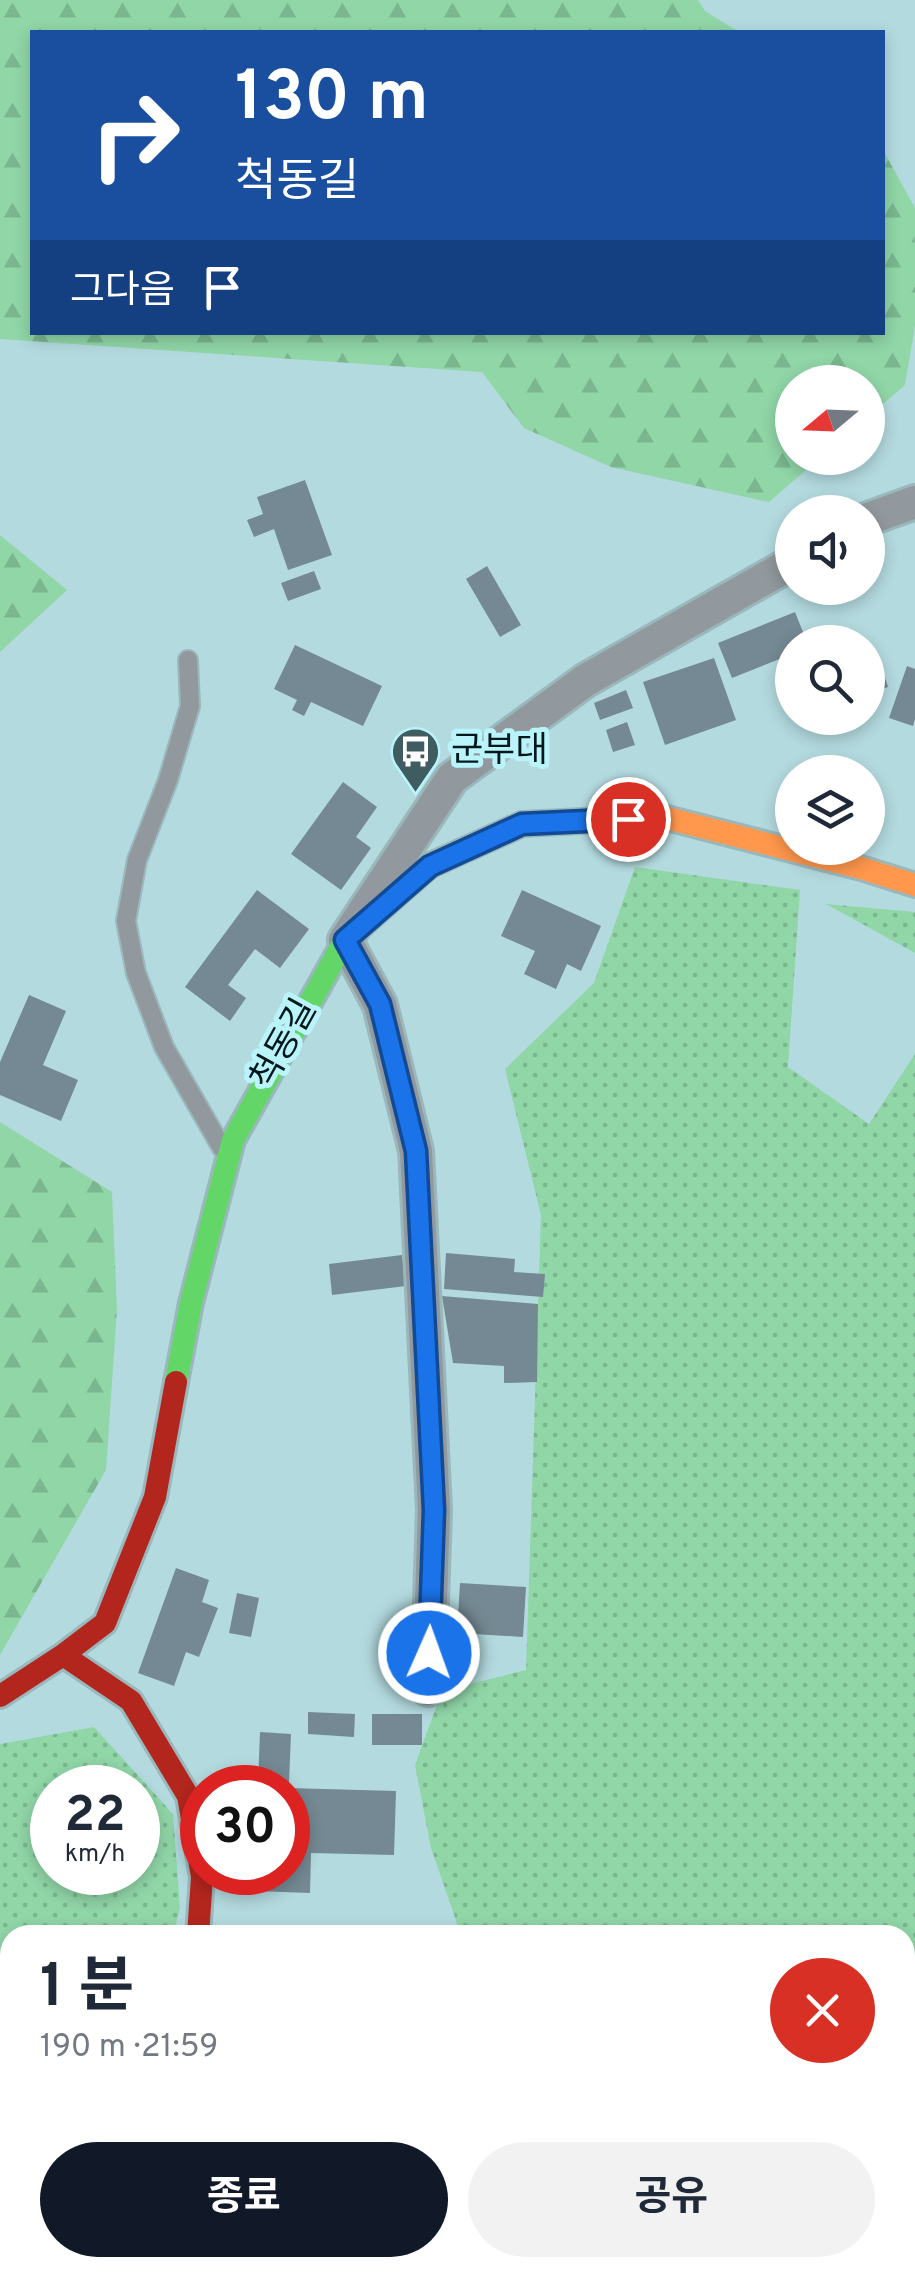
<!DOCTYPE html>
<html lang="ko">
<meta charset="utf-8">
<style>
body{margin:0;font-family:Overpass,"Noto Sans KR",sans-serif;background:#f2f2f3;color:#1f2937;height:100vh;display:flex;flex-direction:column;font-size:38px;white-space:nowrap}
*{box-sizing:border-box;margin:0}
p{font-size:32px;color:#747a83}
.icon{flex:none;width:55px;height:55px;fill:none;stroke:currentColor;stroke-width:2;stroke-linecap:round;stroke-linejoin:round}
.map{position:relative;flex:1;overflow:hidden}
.drawer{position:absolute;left:0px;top:1925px;width:915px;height:352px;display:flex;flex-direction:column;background:#fff;border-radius:30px 30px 0 0;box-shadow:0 5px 15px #0003}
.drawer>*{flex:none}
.banner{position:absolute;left:30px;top:30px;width:855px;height:305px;border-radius:0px;box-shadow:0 5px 15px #0003;background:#1a4fa0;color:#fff;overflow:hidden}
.needle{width:65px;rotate:251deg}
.fabs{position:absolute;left:775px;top:365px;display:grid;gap:20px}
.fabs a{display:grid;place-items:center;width:110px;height:110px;border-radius:50%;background:#fff;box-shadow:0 5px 15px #0003;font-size:50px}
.speed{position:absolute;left:30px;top:1765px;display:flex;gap:20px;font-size:50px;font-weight:700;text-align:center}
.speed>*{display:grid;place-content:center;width:130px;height:130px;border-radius:50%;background:#fff;box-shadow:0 5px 15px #0003;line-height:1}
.speed small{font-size:25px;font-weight:400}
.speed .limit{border:15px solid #d22;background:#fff;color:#111}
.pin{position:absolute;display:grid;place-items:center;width:85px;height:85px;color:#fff;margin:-42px;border:5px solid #fff;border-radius:50%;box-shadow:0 2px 10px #0007}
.me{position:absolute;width:110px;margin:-55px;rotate:2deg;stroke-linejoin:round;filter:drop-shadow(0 0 8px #0008)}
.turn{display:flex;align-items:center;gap:35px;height:210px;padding:0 40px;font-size:45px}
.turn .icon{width:130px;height:130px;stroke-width:2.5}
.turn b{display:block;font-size:70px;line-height:85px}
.then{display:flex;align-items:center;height:95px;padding:0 40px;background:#0003;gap:20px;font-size:38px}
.round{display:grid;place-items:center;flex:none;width:105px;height:105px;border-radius:52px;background:#f2f2f3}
.summary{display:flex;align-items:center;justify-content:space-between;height:170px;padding:0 40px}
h1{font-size:60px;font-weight:700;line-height:75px}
.button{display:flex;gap:20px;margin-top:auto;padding:20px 40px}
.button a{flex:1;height:115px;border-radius:60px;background:#111827;color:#fff;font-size:40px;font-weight:700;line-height:115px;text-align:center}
.button a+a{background:#f2f2f3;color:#1f2937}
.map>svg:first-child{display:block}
</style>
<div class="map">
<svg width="915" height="2277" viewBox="0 0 915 2277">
<defs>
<pattern id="grass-dots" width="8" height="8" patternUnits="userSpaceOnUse" patternTransform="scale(2.5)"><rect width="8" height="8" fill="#90d6a7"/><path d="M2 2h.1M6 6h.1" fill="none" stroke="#7ab78f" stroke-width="1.8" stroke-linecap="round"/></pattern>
<pattern id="forest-firs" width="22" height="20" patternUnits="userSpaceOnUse" patternTransform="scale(2.5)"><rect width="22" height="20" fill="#90d6a7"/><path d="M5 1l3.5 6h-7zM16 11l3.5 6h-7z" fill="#7ab78f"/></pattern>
</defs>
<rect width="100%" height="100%" fill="#b3dadf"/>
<path fill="url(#grass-dots)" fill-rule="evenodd" d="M 635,867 L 800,890 L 788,1067 L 869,1124 L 915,1054 L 915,2080 L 905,2080 L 905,1935 L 461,1935 L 431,1848 L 415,1765 L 442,1691 L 526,1670 L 541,1215 L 505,1069 L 594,983 Z
M 826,904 L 915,912 L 915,953 Z
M 94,1727 L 173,1814 L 180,1908 L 173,1935 L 10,1935 L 10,2059 L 0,2043 L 0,1744 ZM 52,1788 L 138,1788 L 138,1872 L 52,1872 Z
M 0,2132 L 10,2148 L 8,2277 L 0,2277 L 0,2238 L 5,2238 L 0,2235 Z"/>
<path fill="url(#forest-firs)" d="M 0,0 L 698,0 L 705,11 L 739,32 L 32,32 L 32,332 L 882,332 L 883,150 L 915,208 L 915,326 L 905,385 L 868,417 L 868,382 L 792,382 L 792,458 L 820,458 L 769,502 L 611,467 L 524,428 L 482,372 L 0,339 Z
M 0,535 L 67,590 L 0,652 Z
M 0,1122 L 112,1192 L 117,1309 L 106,1470 L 0,1655 Z
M 915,2181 L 915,2277 L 862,2277 L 864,2268 L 905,2268 L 905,2196 Z"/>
<path fill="#36cfdc" d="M 171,2268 L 698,2268 L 706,2277 L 170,2277 Z"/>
<path fill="#748993" d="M 305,480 L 332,555 L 288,570 L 274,529 L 254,537 L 247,520 L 263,514 L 257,497 Z
M 487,566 L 521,625 L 500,637 L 466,579 Z
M 314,571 L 321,589 L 288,601 L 281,583 Z
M 795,612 L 807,642 L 792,642 L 792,654 L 732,678 L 718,643 Z
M 295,645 L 382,686 L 363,726 L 311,702 L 304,716 L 292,710 L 297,700 L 274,689 Z
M 877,653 L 888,687 L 868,694 L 868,656 Z
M 714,658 L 736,720 L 665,745 L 643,682 Z
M 907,666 L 915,669 L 915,719 L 913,726 L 889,718 Z
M 626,690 L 633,708 L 600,720 L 594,703 Z
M 627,722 L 635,745 L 613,752 L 606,730 Z
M 343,782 L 377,807 L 356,837 L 371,848 L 341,890 L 291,854 Z
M 257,890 L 309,929 L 280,968 L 255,949 L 228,985 L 246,998 L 230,1021 L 185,987 Z
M 522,890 L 601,926 L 581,971 L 567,964 L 556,989 L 524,974 L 535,951 L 501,936 Z
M 29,995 L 66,1011 L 43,1065 L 78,1080 L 61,1121 L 0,1095 L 0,1062 Z
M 446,1253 L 515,1259 L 514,1272 L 545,1274 L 543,1297 L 444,1289 Z
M 402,1255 L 406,1286 L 332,1295 L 329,1264 Z
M 442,1296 L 538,1304 L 537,1382 L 504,1383 L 504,1366 L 453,1363 Z
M 176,1568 L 209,1580 L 202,1602 L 218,1608 L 199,1657 L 186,1652 L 174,1686 L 138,1673 Z
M 460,1583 L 526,1587 L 523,1637 L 457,1633 Z
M 237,1593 L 259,1598 L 251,1637 L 229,1633 Z
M 308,1712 L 355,1714 L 354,1737 L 308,1734 Z
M 372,1714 L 422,1714 L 422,1745 L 372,1745 Z
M 260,1732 L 291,1734 L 289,1783 L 258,1782 Z
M 288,1788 L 396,1791 L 394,1855 L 311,1853 L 310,1893 L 256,1891 L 257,1872 L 288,1872 Z"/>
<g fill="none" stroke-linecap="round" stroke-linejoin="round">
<defs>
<path id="lane" d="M 188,660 L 190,706 L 168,780 L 137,860 L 126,921 L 136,973 L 164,1047 L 222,1148
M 830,2277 L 831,2275"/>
<path id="street" d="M 868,519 L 915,502
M 428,1689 L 434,1510 L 416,1151 L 380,1005 L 345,940 L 452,778 L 586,680 L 792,563
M 127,2277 L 130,2268"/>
<path id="fast" d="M 176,1382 L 191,1303 L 233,1140 L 345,940 L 429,866 L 442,860"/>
<path id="slow" d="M 442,860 L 522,824 L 663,817 L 861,868 L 915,885"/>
<path id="jam" d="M 63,1655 L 131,1701 L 188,1796 L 202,1877 L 198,1935
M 0,1696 L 63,1655 L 105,1623 L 155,1497 L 176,1382"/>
</defs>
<use href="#lane" stroke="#9ab8bc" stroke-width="22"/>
<use href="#street" stroke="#9ab8bc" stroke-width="38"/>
<use href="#fast" stroke="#9ab8bc" stroke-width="28"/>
<use href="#slow" stroke="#9ab8bc" stroke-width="28"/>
<use href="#jam" stroke="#9ab8bc" stroke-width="28"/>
<use href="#lane" stroke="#92999e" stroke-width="18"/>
<use href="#street" stroke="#92999e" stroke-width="32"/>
<use href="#fast" stroke="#63d668" stroke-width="22"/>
<use href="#slow" stroke="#ff974d" stroke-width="22"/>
<use href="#jam" stroke="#b3261e" stroke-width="22"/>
<path stroke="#8e9fa4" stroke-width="8" stroke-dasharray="5 10" stroke-linecap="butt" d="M 0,2091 L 10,2106
M 116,2268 L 122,2277"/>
</g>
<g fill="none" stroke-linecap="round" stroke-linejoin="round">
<defs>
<path id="route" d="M 429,1653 L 434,1510 L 416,1151 L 380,1004 L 345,940 L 430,866 L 522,824 L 628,819"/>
</defs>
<use href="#route" stroke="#114b97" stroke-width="25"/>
<use href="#route" stroke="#1a73e8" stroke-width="18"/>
</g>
<defs>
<symbol id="bus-pin" viewBox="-11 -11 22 30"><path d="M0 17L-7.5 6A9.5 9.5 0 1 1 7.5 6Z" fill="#3f5c60" stroke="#baf4fb"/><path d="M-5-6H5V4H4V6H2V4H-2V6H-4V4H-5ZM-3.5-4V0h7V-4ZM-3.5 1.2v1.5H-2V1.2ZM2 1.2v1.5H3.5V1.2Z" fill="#fff"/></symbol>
</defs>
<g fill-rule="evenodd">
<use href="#bus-pin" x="388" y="724" width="55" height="75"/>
</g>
<g text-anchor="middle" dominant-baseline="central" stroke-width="10" stroke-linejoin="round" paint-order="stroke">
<g font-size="35" fill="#00181c" stroke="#baf4fb" text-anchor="start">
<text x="451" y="752">군부대</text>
</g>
<g font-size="35" fill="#00181c" stroke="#baf4fb">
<text transform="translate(285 1045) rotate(-61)">척동길</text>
</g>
</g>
</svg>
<div class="fabs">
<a><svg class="needle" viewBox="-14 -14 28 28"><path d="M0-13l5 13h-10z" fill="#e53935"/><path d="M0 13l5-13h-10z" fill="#747a83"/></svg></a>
<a><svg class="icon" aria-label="sound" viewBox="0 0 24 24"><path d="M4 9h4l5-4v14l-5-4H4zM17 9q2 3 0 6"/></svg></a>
<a><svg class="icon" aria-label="search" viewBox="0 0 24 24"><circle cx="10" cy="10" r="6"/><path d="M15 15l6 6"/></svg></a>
<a><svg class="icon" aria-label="layers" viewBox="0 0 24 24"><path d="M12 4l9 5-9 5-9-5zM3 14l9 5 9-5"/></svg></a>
</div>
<div class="speed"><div>22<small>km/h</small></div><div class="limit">30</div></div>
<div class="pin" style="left:628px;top:819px;background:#d93025"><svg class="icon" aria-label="arrive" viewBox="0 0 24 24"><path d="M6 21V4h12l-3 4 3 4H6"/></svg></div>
<svg class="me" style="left:429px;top:1653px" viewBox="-20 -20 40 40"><circle r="17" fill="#1a73e8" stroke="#fff" stroke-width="3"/><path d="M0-11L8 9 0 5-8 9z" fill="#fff"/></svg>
<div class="banner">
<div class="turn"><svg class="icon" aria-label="right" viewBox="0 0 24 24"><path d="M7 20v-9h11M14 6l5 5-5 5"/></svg><div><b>130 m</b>척동길</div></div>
<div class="then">그다음<svg class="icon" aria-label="arrive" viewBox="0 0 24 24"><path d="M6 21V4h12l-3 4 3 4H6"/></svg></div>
</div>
<section class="drawer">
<div class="summary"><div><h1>1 분</h1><p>190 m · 21:59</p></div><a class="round" style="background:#d93025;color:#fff"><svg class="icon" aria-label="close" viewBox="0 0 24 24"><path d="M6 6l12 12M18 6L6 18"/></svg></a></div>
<div class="button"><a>종료</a><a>공유</a></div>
</section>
</div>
